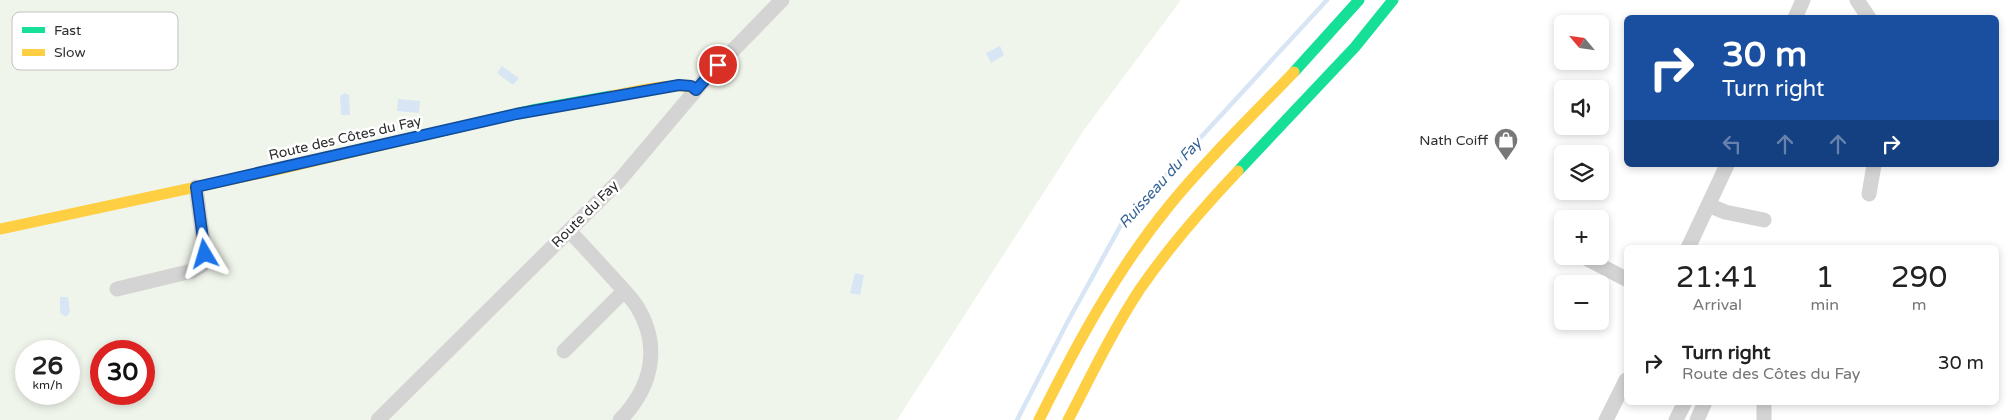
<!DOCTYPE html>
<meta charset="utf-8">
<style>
body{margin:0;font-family:"Varela Round",sans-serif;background:#f6f6f6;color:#222;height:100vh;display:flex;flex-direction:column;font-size:19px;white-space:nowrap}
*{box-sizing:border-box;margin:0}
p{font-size:16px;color:#767676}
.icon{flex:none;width:28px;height:28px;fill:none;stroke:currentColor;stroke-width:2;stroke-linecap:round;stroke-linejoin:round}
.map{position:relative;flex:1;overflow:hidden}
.side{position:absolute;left:1624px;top:245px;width:375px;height:160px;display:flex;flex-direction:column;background:#fff;border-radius:8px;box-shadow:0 2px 8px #0003}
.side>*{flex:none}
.guide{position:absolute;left:1624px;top:15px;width:375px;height:152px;border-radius:8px;box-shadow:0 2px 8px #0003;background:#1a4fa0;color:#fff;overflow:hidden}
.needle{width:32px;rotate:299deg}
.tools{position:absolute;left:1554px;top:15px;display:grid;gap:10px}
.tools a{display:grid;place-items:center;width:55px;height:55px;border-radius:8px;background:#fff;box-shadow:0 2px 8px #0003;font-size:25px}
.speed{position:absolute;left:15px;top:340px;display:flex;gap:10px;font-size:25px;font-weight:700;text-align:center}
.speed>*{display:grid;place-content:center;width:65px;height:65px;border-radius:50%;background:#fff;box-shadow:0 2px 8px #0003;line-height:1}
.speed small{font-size:12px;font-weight:400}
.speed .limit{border:8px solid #d22;background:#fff;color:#111}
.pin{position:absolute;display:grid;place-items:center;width:42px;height:42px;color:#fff;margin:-21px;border:2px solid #fff;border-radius:50%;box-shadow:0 1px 5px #0007}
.me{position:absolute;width:55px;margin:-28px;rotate:353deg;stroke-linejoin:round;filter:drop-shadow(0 0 4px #0008)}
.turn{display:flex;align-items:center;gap:18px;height:105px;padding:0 15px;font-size:22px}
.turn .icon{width:65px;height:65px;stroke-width:2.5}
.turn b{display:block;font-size:35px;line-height:42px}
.lanes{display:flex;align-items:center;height:48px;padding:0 15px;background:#0003;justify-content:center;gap:25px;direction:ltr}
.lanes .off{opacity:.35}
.eta{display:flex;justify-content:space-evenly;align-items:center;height:85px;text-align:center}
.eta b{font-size:30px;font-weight:600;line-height:35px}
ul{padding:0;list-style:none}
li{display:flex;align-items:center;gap:15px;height:65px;padding:0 15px}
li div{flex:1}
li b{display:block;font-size:19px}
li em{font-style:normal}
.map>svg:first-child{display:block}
</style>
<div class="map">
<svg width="2014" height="420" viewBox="0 0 2014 420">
<rect width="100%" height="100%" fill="#fff"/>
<path fill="#f0f5eb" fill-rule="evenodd" d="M 0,0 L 1181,0 L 1084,130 L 897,420 L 0,420 ZM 26,351 L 69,351 L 69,394 L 26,394 ZM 101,351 L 144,351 L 144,394 L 101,394 Z"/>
<path fill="#d7e5f4" d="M 1000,46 L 1004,55 L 991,63 L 986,53 Z
M 502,66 L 519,78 L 513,85 L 497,73 Z
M 345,93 L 349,95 L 350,115 L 341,115 L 340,96 Z
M 398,99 L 420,101 L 419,113 L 397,111 Z
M 855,273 L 864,275 L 860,295 L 850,293 Z
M 60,297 L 68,297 L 70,312 L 66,317 L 60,313 Z"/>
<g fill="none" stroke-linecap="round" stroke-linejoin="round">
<path stroke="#d7e5f4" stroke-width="4.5" d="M 1017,420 L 1067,323 L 1122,223 L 1327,0"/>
<path stroke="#d4d4d4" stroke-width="15" d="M 1857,0 L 1869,18
M 1795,18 L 1803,0
M 1869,194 L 1874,165
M 1708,205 L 1725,212 L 1764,220
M 569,231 C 584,246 597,261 611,276 C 619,285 629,295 636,305 C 662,346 652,387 620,420
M 1688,248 L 1727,165
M 1582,256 L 1626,279
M 117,289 L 192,271 L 202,265 L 205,254 L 196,187
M 564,351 L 624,291
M 1764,402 L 1764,420
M 378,420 L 619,181 L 706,78 L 782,0
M 1606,420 L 1626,380
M 1676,420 L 1685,402
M 1697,420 L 1705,402"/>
<path stroke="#16e098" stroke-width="11" d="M 1294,72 L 1359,0
M 408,139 L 532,110 L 611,96
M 1238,171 L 1355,47 L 1393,0"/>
<path stroke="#ffcf43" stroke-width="11" d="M 611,96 C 630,93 682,79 696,90
M 0,229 L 280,169 L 408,139
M 1039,420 C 1076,345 1116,271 1169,206 C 1208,158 1252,116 1294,72
M 1068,420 C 1091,376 1113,330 1140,289 C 1169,247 1203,208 1238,171"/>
</g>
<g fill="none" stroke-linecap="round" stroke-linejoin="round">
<defs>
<path id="route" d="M 205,254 L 196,187 L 516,114 L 679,85 L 691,86 L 696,90 L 718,65"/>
</defs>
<use href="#route" stroke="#114b97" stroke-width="12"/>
<use href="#route" stroke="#1a73e8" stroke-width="9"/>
</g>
<defs>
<symbol id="shop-pin" viewBox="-11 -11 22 30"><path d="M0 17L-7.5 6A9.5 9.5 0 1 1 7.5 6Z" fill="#787878" stroke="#fff"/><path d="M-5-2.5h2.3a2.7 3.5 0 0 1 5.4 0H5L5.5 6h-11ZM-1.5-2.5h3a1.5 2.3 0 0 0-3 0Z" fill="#fff"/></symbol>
</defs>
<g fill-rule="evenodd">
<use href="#shop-pin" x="1492" y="126" width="28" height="38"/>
</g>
<g text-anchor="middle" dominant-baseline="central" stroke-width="5" stroke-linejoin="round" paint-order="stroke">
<g font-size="14" fill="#2f2f2f" stroke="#fff">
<text transform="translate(345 138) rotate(-13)">Route des Côtes du Fay</text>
<text transform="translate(585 214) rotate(-45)">Route du Fay</text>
</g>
<g font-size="14" fill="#2f2f2f" stroke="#fff" text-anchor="end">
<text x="1488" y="140">Nath Coiff</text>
</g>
<g font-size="15" font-style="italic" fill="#366598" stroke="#fff">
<text transform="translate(1160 183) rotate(-48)">Ruisseau du Fay</text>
</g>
</g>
<rect x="12" y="12" width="166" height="58" rx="8" fill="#fff" stroke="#c1c1c1" stroke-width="1"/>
<rect x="22" y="27" width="23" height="6" fill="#16e098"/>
<rect x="22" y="49" width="23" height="7" fill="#ffcf43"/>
<g font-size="14" fill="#2f2f2f">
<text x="54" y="35">Fast</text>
<text x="54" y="57">Slow</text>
</g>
</svg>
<div class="tools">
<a><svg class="needle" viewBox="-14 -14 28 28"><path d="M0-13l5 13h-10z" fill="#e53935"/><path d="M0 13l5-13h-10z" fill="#767676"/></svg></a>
<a><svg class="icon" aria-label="sound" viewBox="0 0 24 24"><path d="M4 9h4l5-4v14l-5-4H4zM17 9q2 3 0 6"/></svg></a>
<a><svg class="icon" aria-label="layers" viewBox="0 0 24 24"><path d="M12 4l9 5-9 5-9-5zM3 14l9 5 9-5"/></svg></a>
<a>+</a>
<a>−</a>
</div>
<div class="speed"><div>26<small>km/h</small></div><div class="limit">30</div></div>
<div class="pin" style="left:718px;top:65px;background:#d93025"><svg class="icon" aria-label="arrive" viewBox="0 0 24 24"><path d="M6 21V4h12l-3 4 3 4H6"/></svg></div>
<svg class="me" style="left:205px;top:254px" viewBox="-20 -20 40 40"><path d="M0-17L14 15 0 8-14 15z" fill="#1a73e8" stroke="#fff" stroke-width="4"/></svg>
<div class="guide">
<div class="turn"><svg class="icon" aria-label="right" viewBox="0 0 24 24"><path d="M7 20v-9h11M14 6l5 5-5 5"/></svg><div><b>30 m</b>Turn right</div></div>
<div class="lanes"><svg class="icon off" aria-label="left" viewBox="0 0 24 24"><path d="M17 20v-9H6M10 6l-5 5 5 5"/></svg><svg class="icon off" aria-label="ahead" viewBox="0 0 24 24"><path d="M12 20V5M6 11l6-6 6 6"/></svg><svg class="icon off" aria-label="ahead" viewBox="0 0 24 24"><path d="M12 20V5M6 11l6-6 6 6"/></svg><svg class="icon" aria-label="right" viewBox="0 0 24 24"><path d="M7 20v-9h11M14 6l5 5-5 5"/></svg></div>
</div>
<section class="side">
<div class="eta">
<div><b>21:41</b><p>Arrival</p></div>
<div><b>1</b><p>min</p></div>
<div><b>290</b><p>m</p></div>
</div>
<ul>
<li><svg class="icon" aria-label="right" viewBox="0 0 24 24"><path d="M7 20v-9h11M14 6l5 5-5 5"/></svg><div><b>Turn right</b><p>Route des Côtes du Fay</p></div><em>30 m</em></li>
</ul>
</section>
</div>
